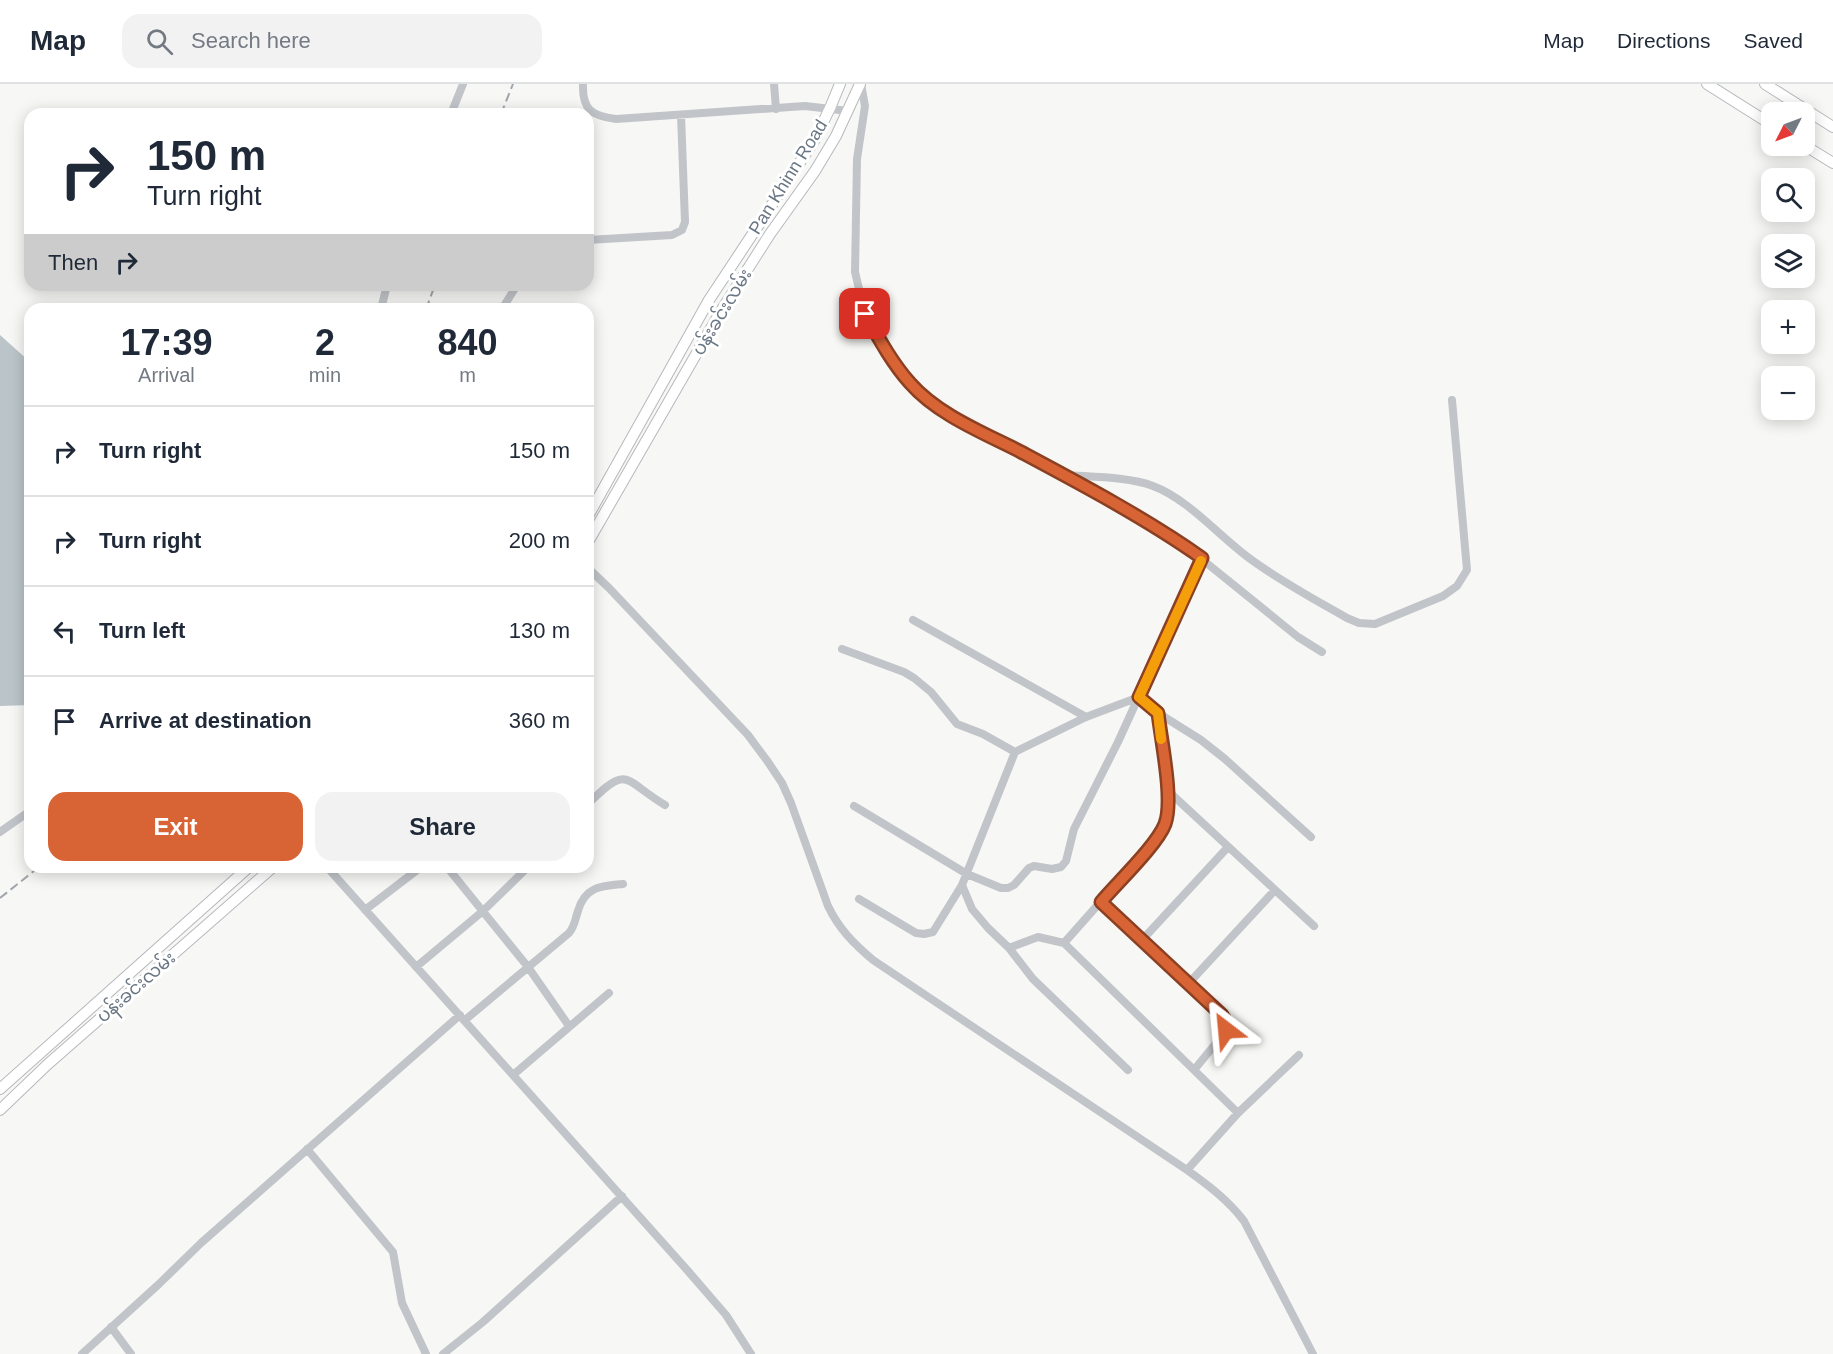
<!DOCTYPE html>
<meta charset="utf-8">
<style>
body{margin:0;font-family:Helvetica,"Noto Sans Myanmar",sans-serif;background:#f2f2f3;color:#1f2937;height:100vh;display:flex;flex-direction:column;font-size:22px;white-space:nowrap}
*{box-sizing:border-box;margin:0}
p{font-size:20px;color:#747a83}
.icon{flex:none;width:33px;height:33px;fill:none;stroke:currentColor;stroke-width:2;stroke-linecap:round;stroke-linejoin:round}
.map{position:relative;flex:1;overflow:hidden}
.drawer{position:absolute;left:24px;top:219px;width:570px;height:570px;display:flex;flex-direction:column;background:#fff;border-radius:18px;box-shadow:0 3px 15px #0003}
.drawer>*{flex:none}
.hud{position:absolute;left:24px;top:24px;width:570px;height:183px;border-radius:18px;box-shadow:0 3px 15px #0003;background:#fff;color:#1f2937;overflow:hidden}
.needle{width:39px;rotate:228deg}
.fabs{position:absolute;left:1761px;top:18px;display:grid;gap:12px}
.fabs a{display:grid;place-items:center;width:54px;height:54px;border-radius:12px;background:#fff;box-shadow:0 3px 15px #0003;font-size:30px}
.pin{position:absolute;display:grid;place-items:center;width:51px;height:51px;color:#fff;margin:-26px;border-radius:12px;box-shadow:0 3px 9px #0006}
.me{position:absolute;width:66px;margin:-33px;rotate:331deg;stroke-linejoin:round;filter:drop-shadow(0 0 4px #0008)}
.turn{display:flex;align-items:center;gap:21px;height:126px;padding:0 24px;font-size:27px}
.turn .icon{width:78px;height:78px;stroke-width:2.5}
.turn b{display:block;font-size:42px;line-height:51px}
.then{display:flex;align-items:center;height:57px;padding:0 24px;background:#0003;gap:12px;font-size:22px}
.eta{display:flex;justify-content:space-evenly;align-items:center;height:102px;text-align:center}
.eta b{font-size:36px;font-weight:800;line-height:42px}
.cta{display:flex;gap:12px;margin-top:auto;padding:12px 24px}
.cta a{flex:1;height:69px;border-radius:18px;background:#d86335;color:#fff;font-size:24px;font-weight:800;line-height:69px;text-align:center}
.cta a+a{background:#f2f2f3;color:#1f2937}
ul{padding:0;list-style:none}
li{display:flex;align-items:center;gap:18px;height:90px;padding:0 24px;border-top:2px solid #e0e1e3}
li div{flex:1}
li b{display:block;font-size:22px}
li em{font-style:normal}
header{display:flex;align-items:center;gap:36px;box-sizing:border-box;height:84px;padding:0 30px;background:#fff;border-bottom:2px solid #e0e1e3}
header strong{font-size:28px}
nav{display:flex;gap:33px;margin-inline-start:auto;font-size:21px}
.search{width:420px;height:54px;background:#f2f2f3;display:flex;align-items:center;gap:15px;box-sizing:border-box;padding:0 21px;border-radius:18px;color:#747a83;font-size:22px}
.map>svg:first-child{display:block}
</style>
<header>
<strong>Map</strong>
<div class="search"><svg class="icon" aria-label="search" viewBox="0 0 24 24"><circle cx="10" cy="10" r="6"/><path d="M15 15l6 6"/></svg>Search here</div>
<nav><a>Map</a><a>Directions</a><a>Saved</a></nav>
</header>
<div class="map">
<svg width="1833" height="1270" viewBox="0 0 1833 1270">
<rect width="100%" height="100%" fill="#f7f7f5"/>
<path fill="#bac4c9" d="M 0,251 L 30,278 L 30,621 L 0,622 Z"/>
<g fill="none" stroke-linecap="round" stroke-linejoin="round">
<defs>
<path id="major" d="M 1707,0 L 1772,41
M 1765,0 L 1833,43
M 1804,61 L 1833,79
M 588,432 L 709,216 L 814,57 L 830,24 L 840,0
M 588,458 L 721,227 L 770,150 L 815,87 L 836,52 L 860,0
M 0,1005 L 249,783
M 0,1026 L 48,980 L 273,783"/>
</defs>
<use href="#major" stroke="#b5b8bc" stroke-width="12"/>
<path stroke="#c1c4c8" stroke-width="8" d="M 583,0 C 582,26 592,32 616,35 L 805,22 L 848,27
M 774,0 L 776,25
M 861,0 L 865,22 L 857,75 L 855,188 L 865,230 L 897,282 L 911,300 L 929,316 L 959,335 L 1062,390 L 1183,460 L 1298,553 L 1322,568
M 451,30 L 463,0
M 588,156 L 672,151 L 682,146 L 685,138 L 681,31
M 381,225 L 387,201
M 502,225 L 517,201
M 1066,391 C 1093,393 1129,393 1153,402 C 1188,415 1219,452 1249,474 C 1280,497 1314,515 1347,534 L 1359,539 L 1375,540 L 1443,512 L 1457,502 L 1467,486 L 1452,316
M 588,484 L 609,504 L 748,651 L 768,678 L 782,699 L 791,719 L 828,822 C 839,845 854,860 873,876 L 1187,1086 C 1208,1101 1228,1116 1244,1137 L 1313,1270
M 913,536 L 1086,633
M 842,565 L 904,588 L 914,594 L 931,608 L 957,640 L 983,650 L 1015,668
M 1167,706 L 1314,842
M 588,720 C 629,679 623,696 665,721
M 854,722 L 967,790 L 1001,804 L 1008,804 L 1014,801 L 1029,784 L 1034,782 L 1052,785 L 1061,783 L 1066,777 L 1074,745 L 1118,658 L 1202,474
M 0,748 L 30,727
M 327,783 L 688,1187 L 726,1231 L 751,1270
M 447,783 L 528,883 L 569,942
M 962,801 L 972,825 L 988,844 L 1009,864 L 1033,895 L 1128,986
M 859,815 L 916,849 L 924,850 L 933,848 L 962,801 L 1015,668 L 1086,633 L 1139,613 L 1158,629 L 1201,656 L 1225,675 L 1311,753
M 1101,818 L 1222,931 L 1228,941 L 1226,947 L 1194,986
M 365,826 L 421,783
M 1143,855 L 1228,763
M 1064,859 L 1238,1029
M 1009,864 L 1038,853 L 1064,859 L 1159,752 L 1166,738 L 1168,723 L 1158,629
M 416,883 L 483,827 L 528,783
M 1189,899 L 1275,806
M 465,936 L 569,849 C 575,842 575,835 578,827 C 585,802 602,802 623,800
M 513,991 L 609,909
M 307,1065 L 393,1168 L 402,1219 L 426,1270
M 1187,1086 L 1238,1029 L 1299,971
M 111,1243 L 131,1270
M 82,1270 L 159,1200 L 201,1159 L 460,931
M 443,1270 L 483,1238 L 622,1112"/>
<use href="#major" stroke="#fff" stroke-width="10"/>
<path stroke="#a1a6ac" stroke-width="2" stroke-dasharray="9 4.5" stroke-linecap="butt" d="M 501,30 L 513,0
M 426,225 L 435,201
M 0,814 L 39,783"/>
</g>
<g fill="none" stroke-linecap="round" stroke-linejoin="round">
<defs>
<path id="route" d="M 865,230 C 878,253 892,279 910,299 C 938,331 984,349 1021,368 C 1081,400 1147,435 1202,474 L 1139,613 L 1158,629 C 1161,656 1174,716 1165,740 C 1157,761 1117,799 1101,818 L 1222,931 L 1228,941 L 1226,946"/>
</defs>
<use href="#route" stroke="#8c4022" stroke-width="15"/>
<use href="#route" stroke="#d86335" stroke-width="10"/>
<path stroke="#f59e0b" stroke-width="10" d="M 1161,655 L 1158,629 L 1139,613 L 1201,477"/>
</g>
<g text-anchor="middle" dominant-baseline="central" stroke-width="6" stroke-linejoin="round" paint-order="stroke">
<g font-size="18" fill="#697684" stroke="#fff">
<text transform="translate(788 93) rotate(-58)">Pan Khinn Road</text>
<text transform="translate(722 228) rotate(-59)">ပန်းခင်းလမ်း</text>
<text transform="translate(136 903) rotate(-41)">ပန်းခင်းလမ်း</text>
</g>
</g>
</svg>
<div class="fabs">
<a><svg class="needle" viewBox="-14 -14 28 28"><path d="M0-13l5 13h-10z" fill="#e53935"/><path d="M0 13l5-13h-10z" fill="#747a83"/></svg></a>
<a><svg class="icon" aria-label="search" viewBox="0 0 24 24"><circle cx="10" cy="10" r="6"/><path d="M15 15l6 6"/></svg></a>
<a><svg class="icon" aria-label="layers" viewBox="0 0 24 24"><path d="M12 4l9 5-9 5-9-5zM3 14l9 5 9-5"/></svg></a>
<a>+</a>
<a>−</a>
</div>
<div class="pin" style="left:865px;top:230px;background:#d93025"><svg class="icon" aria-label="arrive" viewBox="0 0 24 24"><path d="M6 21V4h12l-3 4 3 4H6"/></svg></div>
<svg class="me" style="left:1226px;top:946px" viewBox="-20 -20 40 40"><path d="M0-17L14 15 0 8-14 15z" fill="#d86335" stroke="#fff" stroke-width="4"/></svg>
<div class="hud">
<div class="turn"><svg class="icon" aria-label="right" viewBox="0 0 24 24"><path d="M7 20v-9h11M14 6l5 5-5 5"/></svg><div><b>150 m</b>Turn right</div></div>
<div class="then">Then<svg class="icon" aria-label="right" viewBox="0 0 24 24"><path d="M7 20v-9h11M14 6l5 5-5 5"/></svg></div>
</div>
<section class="drawer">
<div class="eta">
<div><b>17:39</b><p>Arrival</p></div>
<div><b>2</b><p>min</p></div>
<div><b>840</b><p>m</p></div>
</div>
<ul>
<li><svg class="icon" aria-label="right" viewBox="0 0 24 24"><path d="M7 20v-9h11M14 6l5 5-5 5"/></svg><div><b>Turn right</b></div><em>150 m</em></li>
<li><svg class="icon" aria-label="right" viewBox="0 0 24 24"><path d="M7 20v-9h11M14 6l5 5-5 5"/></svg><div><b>Turn right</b></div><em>200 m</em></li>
<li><svg class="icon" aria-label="left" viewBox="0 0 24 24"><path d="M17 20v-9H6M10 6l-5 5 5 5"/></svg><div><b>Turn left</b></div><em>130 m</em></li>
<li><svg class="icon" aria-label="arrive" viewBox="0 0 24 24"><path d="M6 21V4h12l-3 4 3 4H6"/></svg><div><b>Arrive at destination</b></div><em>360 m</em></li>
</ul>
<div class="cta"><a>Exit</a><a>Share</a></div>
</section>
</div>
